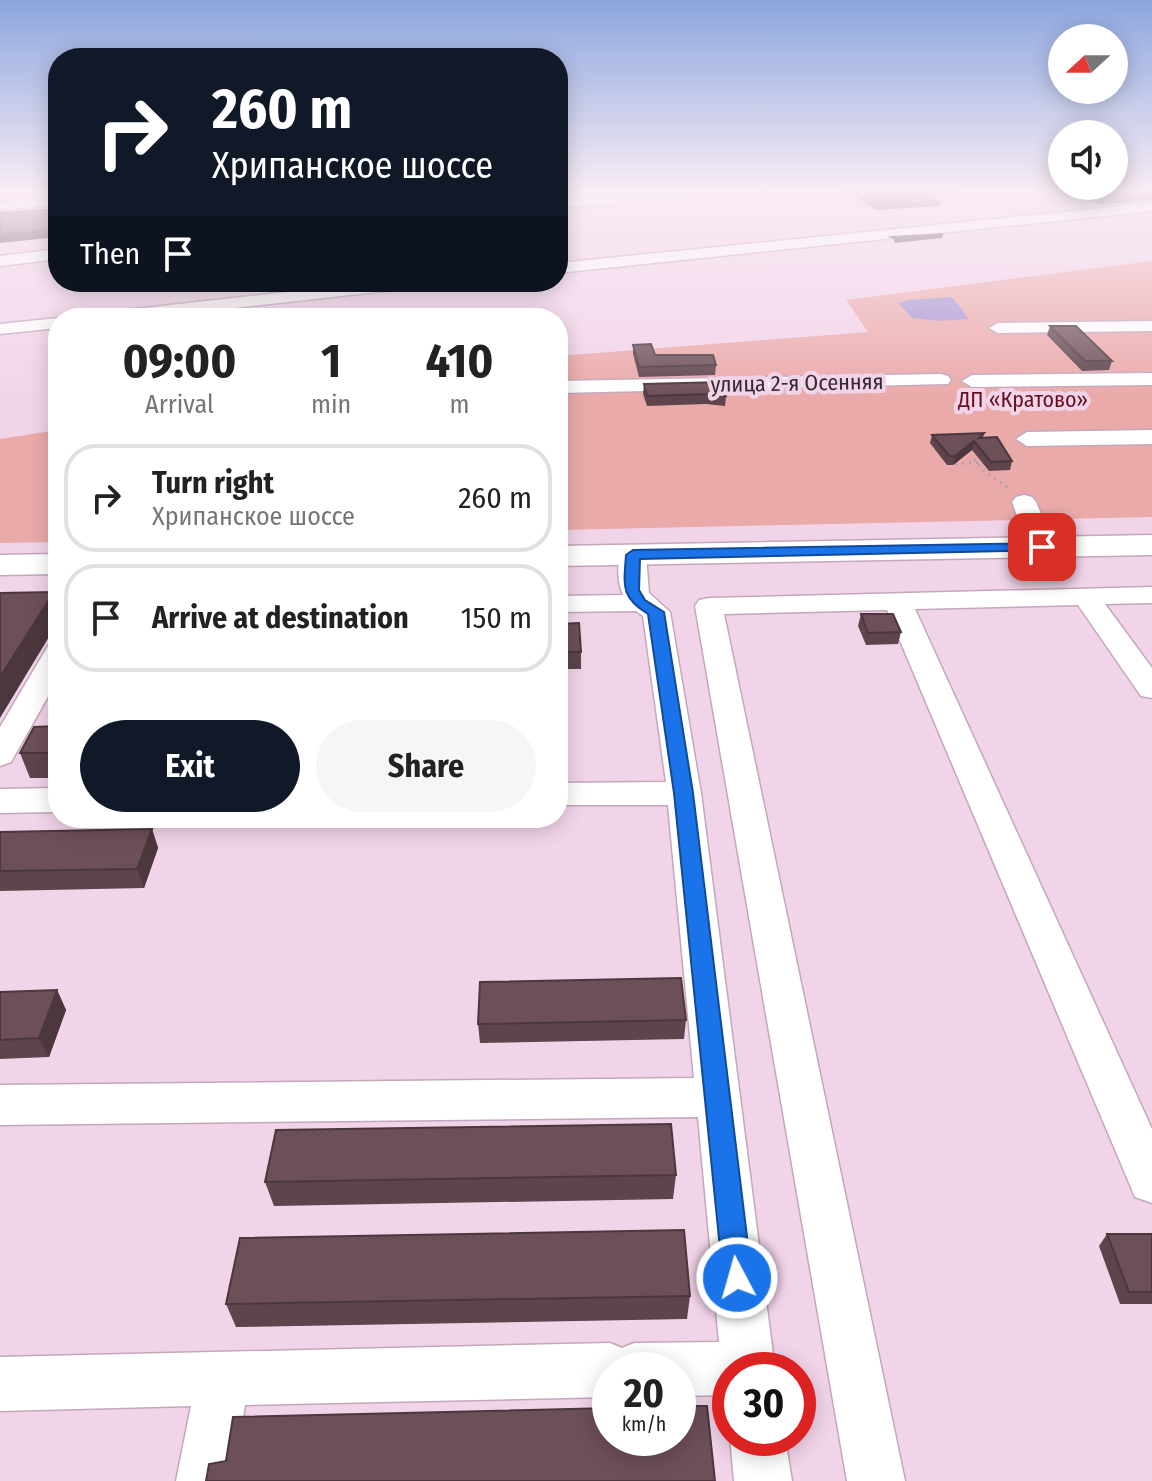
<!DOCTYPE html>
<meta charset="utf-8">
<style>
body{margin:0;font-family:"Fira Sans Condensed",sans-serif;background:#f6f6f6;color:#222;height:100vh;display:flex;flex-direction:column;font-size:30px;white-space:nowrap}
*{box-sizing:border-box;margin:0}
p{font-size:26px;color:#767676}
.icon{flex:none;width:44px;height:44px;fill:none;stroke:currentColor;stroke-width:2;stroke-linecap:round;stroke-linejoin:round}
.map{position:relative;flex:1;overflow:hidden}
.drawer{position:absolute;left:48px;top:308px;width:520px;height:520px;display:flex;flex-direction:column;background:#fff;border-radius:32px;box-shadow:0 4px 20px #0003}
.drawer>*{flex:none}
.banner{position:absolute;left:48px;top:48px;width:520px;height:244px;border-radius:32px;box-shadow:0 4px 20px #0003;background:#111827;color:#fff;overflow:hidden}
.needle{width:52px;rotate:249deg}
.fabs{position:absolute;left:1048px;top:24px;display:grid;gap:16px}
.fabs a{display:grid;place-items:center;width:80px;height:80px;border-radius:50%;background:#fff;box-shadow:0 4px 20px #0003;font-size:40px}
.speed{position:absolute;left:592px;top:1352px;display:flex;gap:16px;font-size:40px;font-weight:700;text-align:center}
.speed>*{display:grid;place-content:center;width:104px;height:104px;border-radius:50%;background:#fff;box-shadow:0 4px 20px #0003;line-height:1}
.speed small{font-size:20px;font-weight:400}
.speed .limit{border:12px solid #d22;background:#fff;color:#111}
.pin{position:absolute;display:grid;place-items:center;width:68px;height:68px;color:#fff;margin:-34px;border-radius:16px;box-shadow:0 4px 12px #0006}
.me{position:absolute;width:88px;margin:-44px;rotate:354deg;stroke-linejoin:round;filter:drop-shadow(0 0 6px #0008)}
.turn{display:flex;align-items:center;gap:28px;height:168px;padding:0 32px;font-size:36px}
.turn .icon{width:104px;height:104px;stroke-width:2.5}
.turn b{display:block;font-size:56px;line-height:68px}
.then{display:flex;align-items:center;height:76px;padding:0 32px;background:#0003;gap:16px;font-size:30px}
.eta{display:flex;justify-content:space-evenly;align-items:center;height:136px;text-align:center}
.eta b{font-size:48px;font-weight:700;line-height:56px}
.primary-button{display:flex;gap:16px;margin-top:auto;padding:16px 32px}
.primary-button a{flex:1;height:92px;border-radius:48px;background:#111827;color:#fff;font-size:32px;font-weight:700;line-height:92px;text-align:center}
.primary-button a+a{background:#f6f6f6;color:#222}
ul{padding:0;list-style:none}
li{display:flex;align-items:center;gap:24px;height:108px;margin:0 16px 12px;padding:0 16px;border:4px solid #e0e0e0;border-radius:32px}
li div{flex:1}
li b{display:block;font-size:30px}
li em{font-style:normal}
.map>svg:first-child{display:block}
</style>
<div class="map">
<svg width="1152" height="1481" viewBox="0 0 1152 1481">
<rect width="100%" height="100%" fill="#f2d4e9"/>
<path fill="#ebaaaa" d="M 1152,261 L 1152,517 L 558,530 L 558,356 L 868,332 L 846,300 Z
M 58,430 L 58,542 L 0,543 L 0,439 Z"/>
<path fill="#a292d0" d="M 952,297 L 969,319 L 939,321 L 912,318 L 898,303 L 908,300 Z"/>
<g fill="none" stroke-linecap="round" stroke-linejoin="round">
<defs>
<path id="minor" d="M 676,190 L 724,190 L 717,194 L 558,208 L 558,200 Z
M 58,197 L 58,205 L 0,210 L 0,202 Z
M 1152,203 L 1152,211 L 558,273 L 558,263 Z
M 58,249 L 58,259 L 0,266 L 0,256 Z
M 377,282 L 430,282 L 422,287 L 145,318 L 89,318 L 98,313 Z
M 58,318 L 58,328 L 0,334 L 0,324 Z
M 1152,321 L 1152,331 L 998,333 L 989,328 L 998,323 Z
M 1152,373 L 1152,385 L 972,387 L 962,381 L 972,375 Z
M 941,374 L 948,376 L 951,380 L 948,384 L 558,393 L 558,381 Z
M 1152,430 L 1152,444 L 1027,446 L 1016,439 L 1027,432 Z
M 1024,495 L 1032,497 L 1036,502 L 1055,547 L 1051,552 L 1033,552 L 1029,547 L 1012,502 L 1016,497 Z
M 633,547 L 642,550 L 646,555 L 649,593 L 670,612 L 701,793 L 775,1370 L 730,1370 L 730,1395 L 678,1396 L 678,1370 L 610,1370 L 610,1397 L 245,1405 L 234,1481 L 176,1481 L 191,1406 L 0,1411 L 0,1357 L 610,1343 L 622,1348 L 634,1343 L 719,1342 L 698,1117 L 0,1125 L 0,1085 L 694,1078 L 668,805 L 558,805 L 558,783 L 666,782 L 643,616 L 636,611 L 558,612 L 558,596 L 623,595 C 617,582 616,561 624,550 Z
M 1152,587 L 1152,603 L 1105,604 L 1152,668 L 1152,698 L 1141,696 L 1078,605 L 915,609 L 1152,1129 L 1152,1203 L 1135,1197 L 887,610 L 724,614 L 905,1481 L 847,1481 L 695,606 L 699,600 L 709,598 Z
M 58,643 L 58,679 L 11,762 L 0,766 L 0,727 L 48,646 Z
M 58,788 L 58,812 L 0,813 L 0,789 Z
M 730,1436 L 785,1438 L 792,1481 L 734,1481 Z"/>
<path id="major" d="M 1152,535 L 1152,555 L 558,566 L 558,546 Z
M 58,554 L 58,574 L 0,575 L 0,555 Z"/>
</defs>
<use href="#minor" stroke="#c3a7bb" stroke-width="3"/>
<use href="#major" stroke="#c3a7bb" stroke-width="3"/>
<path stroke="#b69eaf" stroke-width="3" stroke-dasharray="2 5" stroke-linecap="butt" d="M 974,459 L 984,471 L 1010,489
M 955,464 L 984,462"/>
<use href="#minor" fill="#fff" fill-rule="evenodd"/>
<use href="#major" fill="#fff" fill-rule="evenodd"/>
</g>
<path fill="#5e444c" d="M 845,190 L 921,190 L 941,202 L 940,206 L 876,210 Z
M 1061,190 L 1152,190 L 1101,205 Z
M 1050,326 L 1112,361 L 1109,370 L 1082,371 L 1047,335 Z
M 633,345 L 655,355 L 716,365 L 715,375 L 639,377 L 633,354 Z
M 644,384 L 726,396 L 725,406 L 706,404 L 647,406 L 643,394 Z
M 984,433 L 983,438 L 1012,461 L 1010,470 L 989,471 L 972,450 L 953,465 L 947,465 L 930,443 L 932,435 Z
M 861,614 L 901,632 L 898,644 L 866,645 L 858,626 Z
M 558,624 L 581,652 L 581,669 L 558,669 Z
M 58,726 L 58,778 L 30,778 L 20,753 Z
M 152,829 L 158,848 L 144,888 L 0,891 L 0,832 Z
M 57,990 L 66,1010 L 49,1057 L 0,1059 L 0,992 Z
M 686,1020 L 684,1039 L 480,1043 L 478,1024 Z
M 676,1175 L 673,1199 L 274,1206 L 265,1182 Z
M 1107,1234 L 1152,1234 L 1152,1304 L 1120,1304 L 1099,1246 Z
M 690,1296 L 687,1319 L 236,1327 L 226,1304 Z"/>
<path fill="#4c373e" d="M 932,190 L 974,190 L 931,193 Z
M 1152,195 L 1152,200 L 1101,205 L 1102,200 Z
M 58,229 L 58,237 L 0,243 L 0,235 Z
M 943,234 L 942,238 L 894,243 L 895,239 Z
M 974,441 L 972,450 L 953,465 L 955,456 Z
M 54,592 L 58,605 L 58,622 L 0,718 L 0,677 Z
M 152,829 L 158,848 L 144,888 L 137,869 Z
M 57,990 L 66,1010 L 49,1057 L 39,1038 Z"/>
<path fill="#6d4f58" stroke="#4c373e" stroke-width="2" d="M 851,190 L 921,190 L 941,202 L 877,206 Z
M 1075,190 L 1152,190 L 1152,195 L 1102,200 Z
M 58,209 L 58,229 L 0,235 L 0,213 Z
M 943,234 L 895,239 L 891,237 Z
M 1050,326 L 1076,326 L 1112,361 L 1085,361 Z
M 651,344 L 655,355 L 713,355 L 716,365 L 639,367 L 633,345 Z
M 722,382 L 726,396 L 707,394 L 647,396 L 644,384 Z
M 984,433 L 979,438 L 997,437 L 1012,461 L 991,462 L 974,441 L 955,456 L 949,456 L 932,435 Z
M 54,592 L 0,677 L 0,593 Z
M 861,614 L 893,614 L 901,632 L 868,633 Z
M 579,623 L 581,652 L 558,652 L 558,624 Z
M 58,726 L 58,753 L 20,753 L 34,727 Z
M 152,829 L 137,869 L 0,871 L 0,832 Z
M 681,978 L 686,1020 L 478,1024 L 480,982 Z
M 57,990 L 39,1038 L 0,1040 L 0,992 Z
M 671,1124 L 676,1175 L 265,1182 L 276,1130 Z
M 684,1230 L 690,1296 L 226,1304 L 240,1238 Z
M 1107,1234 L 1152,1234 L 1152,1292 L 1129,1292 Z
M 678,1406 L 707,1406 L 715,1481 L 206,1481 L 209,1464 L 226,1461 L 233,1417 L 610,1408 L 610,1438 L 678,1438 Z"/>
<linearGradient id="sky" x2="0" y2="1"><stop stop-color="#8ca6de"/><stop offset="0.48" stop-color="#f9ecf5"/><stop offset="1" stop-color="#f9ecf5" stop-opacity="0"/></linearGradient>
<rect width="1152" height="397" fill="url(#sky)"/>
<path fill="#1a73e8" stroke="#114b97" stroke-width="2" d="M 1042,543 L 1047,544 L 1047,550 L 640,559 L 639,590 L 645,600 L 664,612 L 693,793 L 752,1278 L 747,1288 L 737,1292 L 727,1288 L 723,1278 L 674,793 L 648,614 C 620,597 624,585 626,555 L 633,550 Z"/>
<g text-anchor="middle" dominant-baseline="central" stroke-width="8" stroke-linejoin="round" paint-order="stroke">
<g font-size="22" fill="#342931" stroke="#f2d4e9">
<text transform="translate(797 383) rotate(-1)">улица 2-я Осенняя</text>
</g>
<g font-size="22" fill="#680f1f" stroke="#f2d4e9">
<text x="1023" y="399">ДП «Кратово»</text>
</g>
</g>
</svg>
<div class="fabs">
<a><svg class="needle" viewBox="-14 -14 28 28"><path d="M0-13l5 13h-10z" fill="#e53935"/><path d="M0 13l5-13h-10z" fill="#767676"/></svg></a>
<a><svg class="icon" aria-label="sound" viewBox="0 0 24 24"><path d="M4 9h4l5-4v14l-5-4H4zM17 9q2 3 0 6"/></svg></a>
</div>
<div class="speed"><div>20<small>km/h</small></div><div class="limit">30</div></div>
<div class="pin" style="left:1042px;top:547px;background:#d93025"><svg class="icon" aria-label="arrive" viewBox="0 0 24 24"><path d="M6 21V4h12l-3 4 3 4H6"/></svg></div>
<svg class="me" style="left:737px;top:1278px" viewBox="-20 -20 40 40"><circle r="17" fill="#1a73e8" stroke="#fff" stroke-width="3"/><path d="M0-11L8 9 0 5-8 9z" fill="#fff"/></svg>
<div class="banner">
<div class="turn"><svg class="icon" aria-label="right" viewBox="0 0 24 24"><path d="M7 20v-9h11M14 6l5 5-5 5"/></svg><div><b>260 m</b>Хрипанское шоссе</div></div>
<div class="then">Then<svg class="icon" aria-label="arrive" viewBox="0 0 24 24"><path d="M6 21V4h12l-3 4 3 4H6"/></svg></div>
</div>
<section class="drawer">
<div class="eta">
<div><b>09:00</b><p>Arrival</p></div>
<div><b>1</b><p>min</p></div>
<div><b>410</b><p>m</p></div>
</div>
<ul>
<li><svg class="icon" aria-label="right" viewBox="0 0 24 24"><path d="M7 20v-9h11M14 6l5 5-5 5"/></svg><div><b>Turn right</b><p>Хрипанское шоссе</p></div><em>260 m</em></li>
<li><svg class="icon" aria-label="arrive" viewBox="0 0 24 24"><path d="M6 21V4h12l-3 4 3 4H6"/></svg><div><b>Arrive at destination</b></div><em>150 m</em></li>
</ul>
<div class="primary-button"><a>Exit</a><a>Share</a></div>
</section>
</div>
